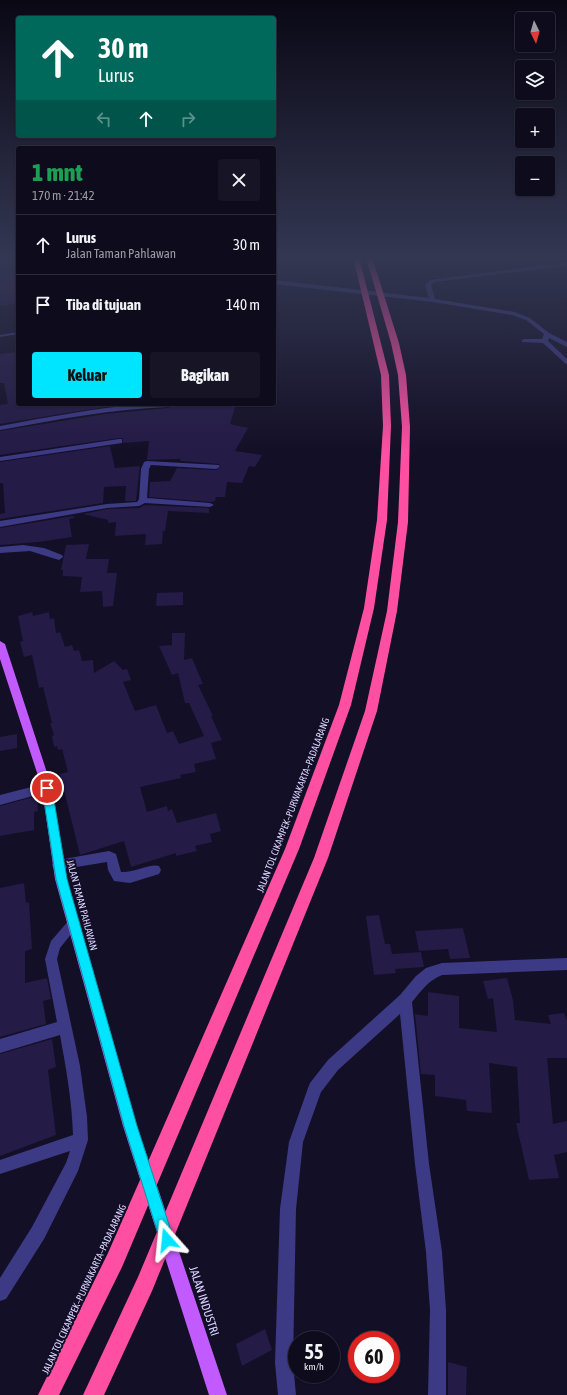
<!DOCTYPE html>
<html lang="id">
<meta charset="utf-8">
<style>
body{margin:0;font-family:"Asap Condensed",sans-serif;background:#171425;color:#f1f3f6;height:100vh;display:flex;flex-direction:column;font-size:15px;white-space:nowrap}
*{box-sizing:border-box;margin:0}
p{font-size:13px;color:#9b9ba3}
.icon{flex:none;width:22px;height:22px;fill:none;stroke:currentColor;stroke-width:2;stroke-linecap:round;stroke-linejoin:round}
.map{position:relative;flex:1;overflow:hidden}
.details{position:absolute;left:16px;top:146px;width:260px;height:260px;display:flex;flex-direction:column;background:#0e0b1c;border-radius:4px;box-shadow:0 1px 3px #0004,0 0 0 1px #2e2b3b}
.details>*{flex:none}
.top-card{position:absolute;left:16px;top:16px;width:260px;height:122px;border-radius:4px;box-shadow:0 1px 3px #0004,0 0 0 1px #2e2b3b;background:#00695c;color:#fff;overflow:hidden}
.needle{width:26px;rotate:175deg}
.buttons{position:absolute;left:515px;top:12px;display:grid;gap:8px}
.buttons a{display:grid;place-items:center;width:40px;height:40px;border-radius:4px;background:#0e0b1c;box-shadow:0 1px 3px #0004,0 0 0 1px #2e2b3b;font-size:20px}
.speed{position:absolute;left:288px;top:1331px;display:flex;gap:8px;font-size:20px;font-weight:700;text-align:center}
.speed>*{display:grid;place-content:center;width:52px;height:52px;border-radius:50%;background:#0e0b1c;box-shadow:0 1px 3px #0004,0 0 0 1px #2e2b3b;line-height:1}
.speed small{font-size:10px;font-weight:400}
.speed .limit{border:6px solid #d22;background:#fff;color:#111}
.pin{position:absolute;display:grid;place-items:center;width:34px;height:34px;color:#fff;margin:-17px;border:2px solid #fff;border-radius:50%;box-shadow:0 1px 4px #0007}
.me{position:absolute;width:44px;margin:-22px;rotate:342deg;stroke-linejoin:round;filter:drop-shadow(0 0 3px #0008)}
.turn{display:flex;align-items:center;gap:14px;height:84px;padding:0 16px;font-size:18px}
.turn .icon{width:52px;height:52px;stroke-width:2.5}
.turn b{display:block;font-size:28px;line-height:34px}
.lanes{display:flex;align-items:center;height:38px;padding:0 16px;background:#0003;justify-content:center;gap:20px;direction:ltr}
.lanes .off{opacity:.35}
.round{display:grid;place-items:center;flex:none;width:42px;height:42px;border-radius:4px;background:#171425}
.overview{display:flex;align-items:center;justify-content:space-between;height:68px;padding:0 16px}
h1{font-size:24px;font-weight:800;line-height:30px;color:#1e9e55}
.button{display:flex;gap:8px;margin-top:auto;padding:8px 16px}
.button a{flex:1;height:46px;border-radius:4px;background:#00e5ff;color:#111;font-size:16px;font-weight:800;line-height:46px;text-align:center}
.button a+a{background:#171425;color:#f1f3f6}
ul{padding:0;list-style:none}
li{display:flex;align-items:center;gap:12px;height:60px;padding:0 16px;border-top:1px solid #2e2b3b}
li div{flex:1}
li b{display:block;font-size:15px}
li em{font-style:normal}
.map>svg:first-child{display:block}
</style>
<div class="map">
<svg width="567" height="1395" viewBox="0 0 567 1395">
<rect width="100%" height="100%" fill="#130f26"/>
<path fill="#241b47" d="M 0,257 L 12,257 L 18,265 L 18,267 L 10,269 L 18,288 L 18,303 L 0,306 Z
M 18,352 L 18,404 L 128,404 L 72,412 L 0,424 L 0,405 L 8,404 L 4,383 L 0,383 L 0,354 Z
M 172,404 L 236,404 L 230,424 L 248,428 L 235,451 L 262,455 L 255,467 L 249,466 L 242,483 L 227,482 L 225,497 L 216,497 L 215,501 L 211,502 L 149,497 L 150,482 L 170,481 L 177,468 L 216,470 L 221,467 L 219,464 L 180,461 L 181,459 L 147,460 L 149,441 L 123,443 L 123,438 L 119,438 L 0,455 L 0,431 L 105,414 L 168,408 L 172,406 Z
M 110,446 L 115,468 L 140,466 L 136,501 L 125,501 L 126,486 L 104,487 L 103,503 L 0,519 L 0,514 L 5,513 L 3,483 L 0,483 L 0,462 Z
M 145,505 L 209,508 L 209,513 L 168,511 L 165,531 L 163,531 L 162,544 L 145,545 L 146,534 L 115,536 L 116,522 L 108,523 L 108,520 L 83,514 L 107,509 L 139,508 Z
M 73,516 L 74,518 L 69,519 L 72,537 L 39,542 L 0,545 L 0,528 Z
M 89,544 L 86,559 L 109,559 L 107,573 L 117,573 L 113,606 L 103,607 L 102,591 L 80,592 L 82,577 L 63,576 L 63,570 L 61,570 L 66,545 Z
M 183,592 L 183,605 L 156,606 L 157,593 Z
M 32,612 L 33,616 L 49,612 L 50,619 L 54,618 L 56,633 L 60,632 L 65,647 L 72,645 L 74,651 L 79,650 L 82,661 L 93,660 L 94,673 L 114,661 L 123,670 L 127,669 L 131,680 L 123,682 L 135,711 L 156,705 L 167,733 L 173,731 L 179,744 L 204,736 L 189,703 L 185,703 L 178,673 L 172,675 L 159,646 L 172,645 L 172,633 L 185,633 L 184,660 L 192,658 L 203,684 L 198,685 L 213,716 L 211,716 L 222,740 L 211,743 L 216,759 L 194,764 L 196,772 L 180,775 L 181,778 L 140,787 L 147,812 L 167,806 L 168,811 L 172,809 L 177,823 L 216,813 L 221,831 L 210,834 L 212,842 L 195,846 L 197,851 L 176,856 L 176,853 L 131,867 L 124,841 L 80,855 L 60,774 L 68,772 L 62,749 L 58,750 L 57,746 L 54,747 L 52,736 L 54,735 L 50,723 L 52,723 L 43,687 L 39,688 L 32,655 L 24,657 L 20,642 L 23,641 L 18,616 Z
M 17,734 L 17,748 L 0,751 L 0,737 Z
M 37,796 L 38,811 L 34,812 L 34,830 L 0,836 L 0,806 Z
M 24,883 L 26,903 L 29,902 L 32,949 L 25,951 L 25,983 L 47,978 L 51,999 L 43,1001 L 46,1024 L 0,1037 L 0,888 Z
M 379,915 L 385,944 L 390,944 L 392,954 L 421,952 L 424,967 L 395,969 L 396,973 L 374,975 L 366,916 Z
M 463,928 L 470,958 L 450,959 L 448,949 L 419,951 L 415,931 Z
M 507,978 L 513,1000 L 515,1020 L 551,1024 L 548,1015 L 564,1013 L 567,1021 L 567,1058 L 547,1058 L 553,1124 L 567,1121 L 567,1152 L 554,1155 L 559,1178 L 529,1180 L 516,1123 L 520,1123 L 517,1067 L 489,1063 L 492,1113 L 467,1111 L 466,1100 L 435,1096 L 435,1075 L 421,1074 L 415,1014 L 428,1016 L 428,992 L 459,996 L 459,1028 L 497,1032 L 493,998 L 488,999 L 483,981 Z
M 52,1039 L 56,1067 L 48,1070 L 56,1135 L 0,1156 L 0,1054 Z
M 265,1329 L 272,1350 L 242,1366 L 236,1344 Z
M 448,1362 L 467,1367 L 466,1395 L 448,1395 Z"/>
<g fill="none" stroke-linecap="round" stroke-linejoin="round">
<path fill="#3d3a85" fill-rule="evenodd" d="M 18,332 L 18,334 L 0,337 L 0,335 Z"/>
<path fill="#3d3a85" fill-rule="evenodd" d="M 294,257 L 299,257 L 300,258 L 297,260 Z
M 567,262 L 567,266 L 434,282 L 431,285 L 435,299 L 515,312 L 530,318 L 549,333 L 567,342 L 567,347 L 549,338 L 548,341 L 567,359 L 567,365 L 543,343 L 522,342 L 522,340 L 524,339 L 542,339 L 544,334 L 526,320 L 512,315 L 433,302 L 274,284 L 274,280 L 429,298 L 425,285 L 430,280 Z
M 144,404 L 171,405 L 168,407 C 111,409 56,420 0,430 L 0,426 C 48,417 96,408 144,404 Z
M 119,439 L 122,439 L 122,443 L 0,461 L 0,457 Z
M 147,461 L 219,465 L 220,467 L 216,469 L 151,465 L 149,469 L 147,498 L 210,503 L 214,505 L 210,507 L 145,503 L 139,506 L 107,508 L 0,527 L 0,521 L 107,504 L 137,502 L 139,499 L 141,469 L 144,462 Z
M 23,545 L 44,548 L 62,555 L 63,557 L 59,560 L 30,551 L 0,553 L 0,547 Z
M 47,783 L 51,785 L 52,788 L 51,791 L 0,805 L 0,795 Z
M 109,851 L 116,854 L 121,872 C 134,873 151,863 159,866 L 161,870 L 159,874 L 130,883 L 114,881 L 108,870 L 107,862 L 58,870 L 54,869 L 52,865 L 54,861 L 58,860 Z
M 74,917 L 78,919 L 80,923 L 60,948 L 57,959 L 80,1066 L 87,1117 L 88,1140 L 78,1171 L 44,1239 L 6,1299 L 0,1301 L 0,1278 L 32,1227 L 66,1163 L 70,1151 L 0,1174 L 0,1160 L 73,1135 C 72,1101 66,1068 60,1035 L 0,1053 L 0,1039 L 57,1022 L 45,959 L 51,941 L 70,919 Z
M 567,958 L 567,970 L 442,975 C 429,980 421,991 412,1002 L 429,1164 L 442,1252 L 446,1310 L 446,1395 L 428,1395 L 430,1310 L 426,1252 L 415,1164 L 400,1014 L 338,1070 L 321,1092 L 303,1142 L 296,1209 L 293,1363 L 296,1395 L 278,1395 L 275,1363 L 280,1209 L 289,1142 L 308,1088 L 310,1083 L 328,1060 L 400,995 L 416,976 L 426,968 L 442,963 Z"/>
<path fill="#c25bff" fill-rule="evenodd" d="M 0,641 L 5,644 L 52,788 L 67,879 L 137,1126 L 227,1395 L 209,1395 L 123,1126 L 55,879 L 42,788 L 0,659 Z"/>
<path fill="#ff4fa3" fill-rule="evenodd" d="M 353,257 L 359,257 L 389,375 L 391,426 L 387,520 L 374,608 L 351,705 L 299,849 L 122,1267 L 59,1395 L 38,1395 L 108,1253 L 285,849 L 339,705 L 364,608 L 377,520 L 383,426 L 381,375 Z
M 366,257 L 372,257 L 399,343 L 406,375 L 410,427 L 408,522 L 397,611 L 377,711 L 328,858 L 152,1291 L 104,1395 L 83,1395 L 138,1277 L 314,858 L 365,711 L 387,611 L 398,522 L 402,427 L 398,375 L 391,343 Z"/>
</g>
<linearGradient id="sky" x2="0" y2="1"><stop stop-color="#0a0815"/><stop offset="0.57" stop-color="#333752"/><stop offset="1" stop-color="#333752" stop-opacity="0"/></linearGradient>
<rect width="567" height="452" fill="url(#sky)"/>
<path fill="#00e5ff" stroke="#0095a6" d="M 47,784 L 50,785 L 52,788 L 67,879 L 137,1126 L 174,1240 L 172,1245 L 167,1247 L 162,1245 L 160,1240 L 124,1126 L 56,879 L 42,788 L 43,785 Z"/>
<g text-anchor="middle" dominant-baseline="central" stroke-width="4" stroke-linejoin="round" paint-order="stroke">
<g font-size="10" fill="#d9d4ff" stroke="#130f26">
<text transform="translate(293 805) rotate(-69)">JALAN TOL CIKAMPEK–PURWAKARTA–PADALARANG</text>
<text transform="translate(82 905) rotate(75)">JALAN TAMAN PAHLAWAN</text>
<text transform="translate(84 1289) rotate(-65)">JALAN TOL CIKAMPEK–PURWAKARTA–PADALARANG</text>
</g>
<g font-size="12" fill="#d9d4ff" stroke="#130f26">
<text transform="translate(204 1301) rotate(72)">JALAN INDUSTRI</text>
</g>
</g>
</svg>
<div class="buttons">
<a><svg class="needle" viewBox="-14 -14 28 28"><path d="M0-13l5 13h-10z" fill="#e53935"/><path d="M0 13l5-13h-10z" fill="#9b9ba3"/></svg></a>
<a><svg class="icon" aria-label="layers" viewBox="0 0 24 24"><path d="M12 4l9 5-9 5-9-5zM3 14l9 5 9-5"/></svg></a>
<a>+</a>
<a>−</a>
</div>
<div class="speed"><div>55<small>km/h</small></div><div class="limit">60</div></div>
<div class="pin" style="left:47px;top:788px;background:#d93025"><svg class="icon" aria-label="arrive" viewBox="0 0 24 24"><path d="M6 21V4h12l-3 4 3 4H6"/></svg></div>
<svg class="me" style="left:167px;top:1240px" viewBox="-20 -20 40 40"><path d="M0-17L14 15 0 8-14 15z" fill="#00e5ff" stroke="#fff" stroke-width="4"/></svg>
<div class="top-card">
<div class="turn"><svg class="icon" aria-label="ahead" viewBox="0 0 24 24"><path d="M12 20V5M6 11l6-6 6 6"/></svg><div><b>30 m</b>Lurus</div></div>
<div class="lanes"><svg class="icon off" aria-label="left" viewBox="0 0 24 24"><path d="M17 20v-9H6M10 6l-5 5 5 5"/></svg><svg class="icon" aria-label="ahead" viewBox="0 0 24 24"><path d="M12 20V5M6 11l6-6 6 6"/></svg><svg class="icon off" aria-label="right" viewBox="0 0 24 24"><path d="M7 20v-9h11M14 6l5 5-5 5"/></svg></div>
</div>
<section class="details">
<div class="overview"><div><h1>1 mnt</h1><p>170 m · 21:42</p></div><a class="round"><svg class="icon" aria-label="close" viewBox="0 0 24 24"><path d="M6 6l12 12M18 6L6 18"/></svg></a></div>
<ul>
<li><svg class="icon" aria-label="ahead" viewBox="0 0 24 24"><path d="M12 20V5M6 11l6-6 6 6"/></svg><div><b>Lurus</b><p>Jalan Taman Pahlawan</p></div><em>30 m</em></li>
<li><svg class="icon" aria-label="arrive" viewBox="0 0 24 24"><path d="M6 21V4h12l-3 4 3 4H6"/></svg><div><b>Tiba di tujuan</b></div><em>140 m</em></li>
</ul>
<div class="button"><a>Keluar</a><a>Bagikan</a></div>
</section>
</div>
